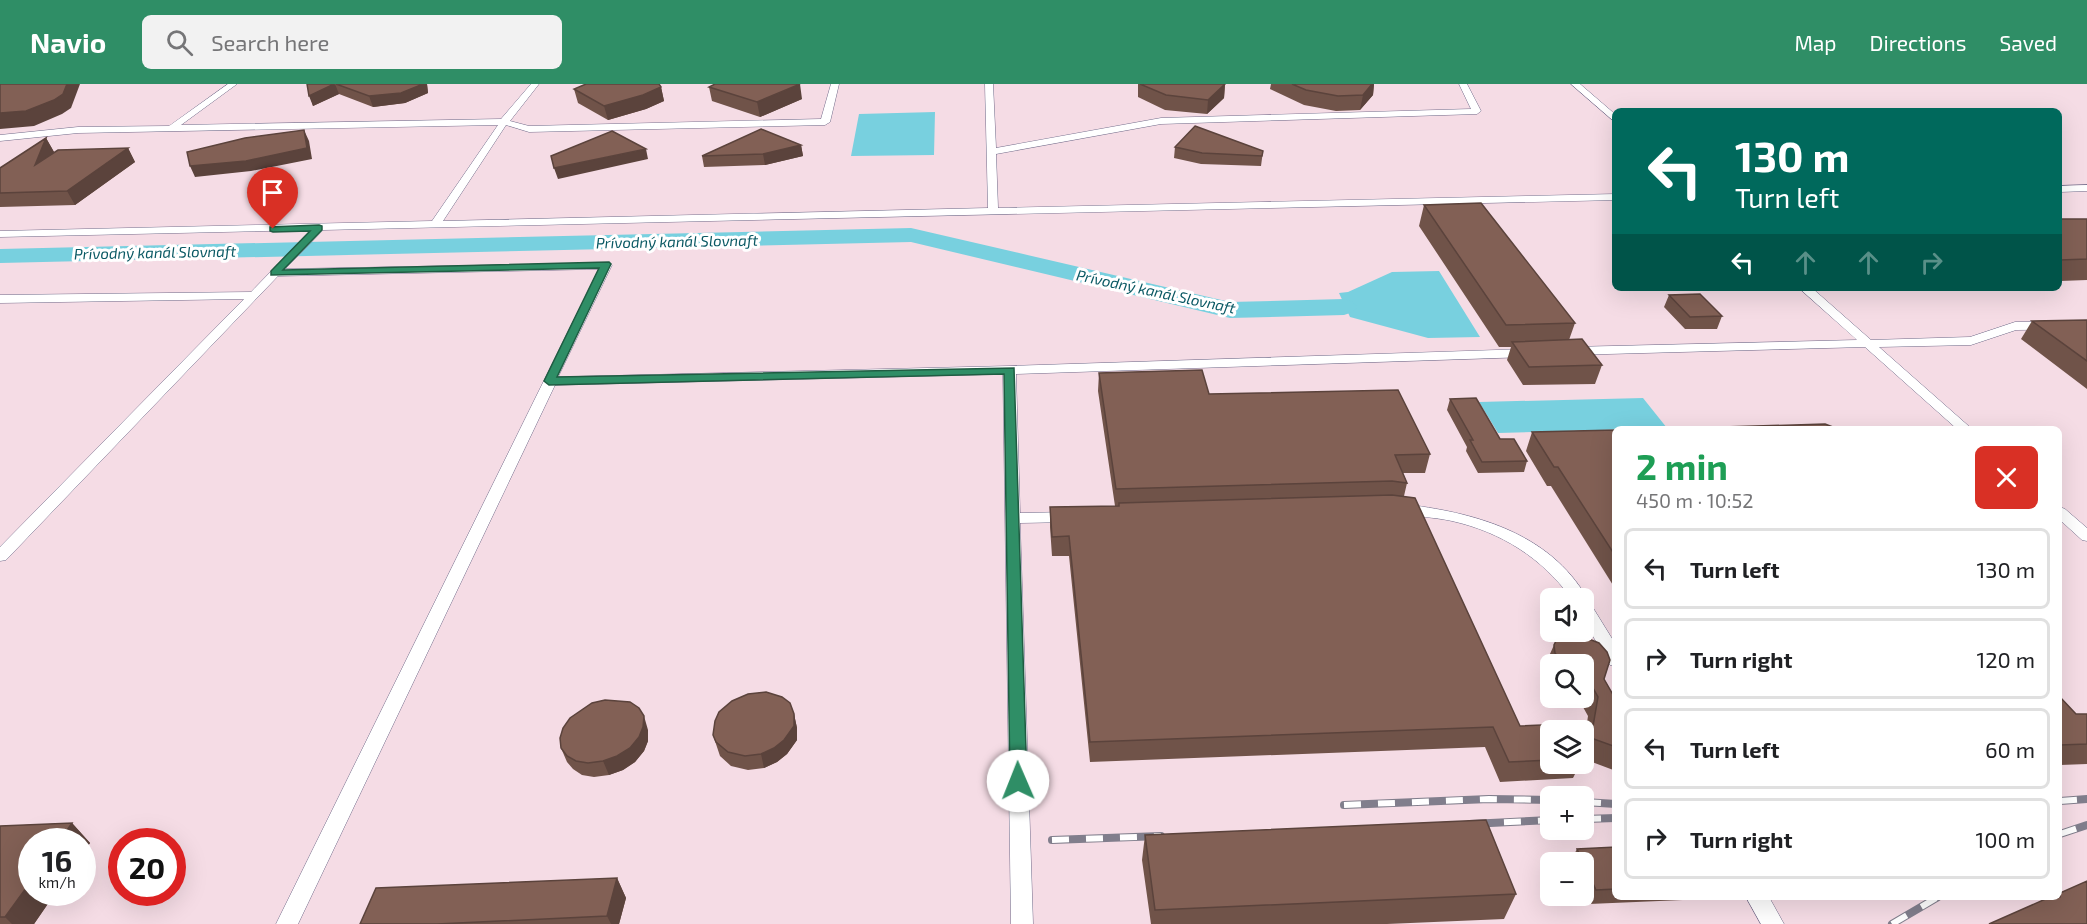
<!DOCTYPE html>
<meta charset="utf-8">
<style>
body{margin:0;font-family:"Exo 2",sans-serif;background:#f2f2f2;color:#202124;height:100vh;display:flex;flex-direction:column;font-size:22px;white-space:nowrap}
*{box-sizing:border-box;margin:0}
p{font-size:20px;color:#757577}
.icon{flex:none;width:33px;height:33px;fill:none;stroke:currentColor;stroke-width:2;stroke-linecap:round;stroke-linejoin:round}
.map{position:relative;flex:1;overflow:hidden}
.drawer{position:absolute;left:1612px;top:342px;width:450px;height:474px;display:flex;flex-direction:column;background:#fff;border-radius:9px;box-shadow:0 6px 24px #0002}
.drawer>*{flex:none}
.hud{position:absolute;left:1612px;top:24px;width:450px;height:183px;border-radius:9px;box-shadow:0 6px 24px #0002;background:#00695c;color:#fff;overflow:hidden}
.fabs{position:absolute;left:1540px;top:504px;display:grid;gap:12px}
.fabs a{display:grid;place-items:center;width:54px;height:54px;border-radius:9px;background:#fff;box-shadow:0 6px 24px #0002;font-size:30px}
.speed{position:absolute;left:18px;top:744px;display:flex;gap:12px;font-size:30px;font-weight:700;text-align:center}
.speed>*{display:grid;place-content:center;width:78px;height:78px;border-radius:50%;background:#fff;box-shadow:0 6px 24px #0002;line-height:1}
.speed small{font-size:15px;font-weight:400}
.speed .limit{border:9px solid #d22;background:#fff;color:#111}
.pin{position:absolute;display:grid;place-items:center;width:51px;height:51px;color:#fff;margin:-62px -26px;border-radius:50% 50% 50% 0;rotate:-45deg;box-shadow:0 0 6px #0007}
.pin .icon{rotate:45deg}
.me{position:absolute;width:66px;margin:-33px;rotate:359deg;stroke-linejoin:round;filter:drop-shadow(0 0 4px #0008)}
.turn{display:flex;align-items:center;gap:21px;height:126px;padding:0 24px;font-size:27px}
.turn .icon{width:78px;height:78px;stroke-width:2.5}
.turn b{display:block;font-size:42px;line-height:51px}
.lanes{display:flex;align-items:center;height:57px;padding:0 24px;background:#0003;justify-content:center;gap:30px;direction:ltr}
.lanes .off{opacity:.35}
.round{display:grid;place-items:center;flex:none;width:63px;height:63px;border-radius:9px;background:#f2f2f2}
.headline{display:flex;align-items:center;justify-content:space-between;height:102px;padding:0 24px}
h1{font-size:36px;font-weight:700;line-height:45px;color:#1e9e55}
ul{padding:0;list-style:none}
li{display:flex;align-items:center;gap:18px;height:81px;margin:0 12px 9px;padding:0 12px;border:3px solid #e0e0e0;border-radius:9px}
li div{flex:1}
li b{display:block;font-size:22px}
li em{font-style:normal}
header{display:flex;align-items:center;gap:36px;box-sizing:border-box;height:84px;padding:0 30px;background:#2f8e66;color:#fff}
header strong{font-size:28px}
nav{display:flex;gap:33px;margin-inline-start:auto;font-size:21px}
.search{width:420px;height:54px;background:#f2f2f2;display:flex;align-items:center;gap:15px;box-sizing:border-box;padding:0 21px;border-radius:9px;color:#757577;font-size:22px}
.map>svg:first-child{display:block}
</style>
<header>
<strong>Navio</strong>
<div class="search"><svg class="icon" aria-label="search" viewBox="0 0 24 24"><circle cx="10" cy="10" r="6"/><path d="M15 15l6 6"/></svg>Search here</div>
<nav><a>Map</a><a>Directions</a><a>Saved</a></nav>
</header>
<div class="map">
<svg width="2087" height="840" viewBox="0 0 2087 840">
<rect width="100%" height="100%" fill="#eeecfa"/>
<path fill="#f5dce5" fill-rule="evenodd" d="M 0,0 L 2087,0 L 2087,840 L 0,840 ZM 1616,27 L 2060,27 L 2060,204 L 1616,204 ZM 1616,345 L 2060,345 L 2060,813 L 1616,813 ZM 1551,514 L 1584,514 L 1584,548 L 1551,548 ZM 1551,580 L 1584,580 L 1584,614 L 1551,614 ZM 1551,646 L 1584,646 L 1584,680 L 1551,680 ZM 1551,712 L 1584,712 L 1584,746 L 1551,746 ZM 32,758 L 82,758 L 82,808 L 32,808 ZM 122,758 L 172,758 L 172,808 L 122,808 ZM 1551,778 L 1584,778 L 1584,812 L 1551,812 Z"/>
<path fill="#78d0df" d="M 935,28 L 934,71 L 851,72 L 859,30 Z
M 1439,187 L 1480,253 L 1428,254 L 1350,233 L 1339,209 L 1348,208 L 1392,188 Z
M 1643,314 L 1667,344 L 1498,349 L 1479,318 Z"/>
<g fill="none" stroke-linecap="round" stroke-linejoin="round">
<path fill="#78d0df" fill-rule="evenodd" d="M 911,144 L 1230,218 L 1344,215 L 1353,218 L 1357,223 L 1353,228 L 1344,231 L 1230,234 L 911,158 L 0,179 L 0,165 Z"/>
<defs>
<path id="lane" d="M 228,0 L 237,0 L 181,41 L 501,35 L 531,0 L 539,0 L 510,37 L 529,42 L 821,35 L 831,0 L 839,0 L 830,38 L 825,41 L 529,48 L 506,41 L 443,137 L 988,124 L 985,0 L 993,0 L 996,64 L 1161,34 L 1471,25 L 1459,0 L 1467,0 L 1481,27 L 1477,30 L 1161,40 L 996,70 L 998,124 L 1616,110 L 1616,116 L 323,146 L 285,185 L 610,179 L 612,181 L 558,293 L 1009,282 L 1529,265 L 1535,269 L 1529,273 L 1016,290 L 1020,429 L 1070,428 L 1078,433 L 1070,438 L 1020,439 L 1033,840 L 1011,840 L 1003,290 L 555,301 L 298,840 L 276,840 L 599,185 L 278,192 L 6,476 L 0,477 L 0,463 L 244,215 L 0,219 L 0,211 L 251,208 L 311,146 L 0,153 L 0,147 L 432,137 L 498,41 L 78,49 L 0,57 L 0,51 L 78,43 L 169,42 Z
M 1571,0 L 1580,0 L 1616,31 L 1616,39 Z
M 2087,101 L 2087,107 L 2060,108 L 2060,102 Z
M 1799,204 L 1812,204 L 1871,256 L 1970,253 L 2015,238 L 2087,237 L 2087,245 L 2016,246 L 1971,261 L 1879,263 L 1972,345 L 1957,345 L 1865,263 L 1571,271 L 1565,267 L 1571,263 L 1857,256 Z
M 1402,420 C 1473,428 1549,448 1587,514 L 1585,517 L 1590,519 L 1616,561 L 1616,582 L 1610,581 L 1584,537 L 1584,514 L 1571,514 C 1542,474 1501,448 1452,437 C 1434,433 1415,433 1397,428 L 1394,425 Z
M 2060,423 L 2065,425 L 2087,444 L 2087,457 L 2082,456 L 2060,436 Z
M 1746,813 L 1769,813 L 1784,840 L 1761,840 Z"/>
</defs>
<use href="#lane" stroke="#706a89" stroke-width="1"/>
<use href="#lane" fill="#fff" fill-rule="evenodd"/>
<defs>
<path id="rail" d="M 2060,717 L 2087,715
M 1584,718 L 1616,720
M 1344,721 L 1489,715 L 1551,716
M 1584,735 L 1616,734
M 1470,740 L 1551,736
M 2060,750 L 2087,741
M 1052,756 L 1161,752
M 1892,840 L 1938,813"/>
</defs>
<use href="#rail" stroke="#817e8c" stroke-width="8"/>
<use href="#rail" stroke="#fff" stroke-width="6" stroke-dasharray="17" stroke-linecap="butt"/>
</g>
<path fill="#705349" d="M 307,0 L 427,0 L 428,9 L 405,19 L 373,23 L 339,10 L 313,22 Z
M 1138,0 L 1225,0 L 1224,14 L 1207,30 L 1165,26 L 1138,13 Z
M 1271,0 L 1374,0 L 1373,11 L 1360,26 L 1336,27 L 1304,21 L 1270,5 Z
M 661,3 L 664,17 L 646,25 L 608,36 L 578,19 L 574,5 Z
M 709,3 L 802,15 L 760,33 L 712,17 Z
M 46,54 L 54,68 L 53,69 L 128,64 L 135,78 L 75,121 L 0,123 L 0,84 Z
M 801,61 L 803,72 L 765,81 L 704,83 L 702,72 Z
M 1175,63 L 1263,67 L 1261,82 L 1201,80 L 1174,74 Z
M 1424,121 L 1575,239 L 1569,256 L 1602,281 L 1595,300 L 1523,301 L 1507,276 L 1511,263 L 1499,263 L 1419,142 Z
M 2060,135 L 2087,135 L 2087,196 L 2060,197 Z
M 1669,211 L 1722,232 L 1717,245 L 1685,245 L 1664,223 Z
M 2087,236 L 2087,305 L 2021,255 L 2032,237 Z
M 1099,289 L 1209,310 L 1430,370 L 1425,389 L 1403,389 L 1407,399 L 1404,412 L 1520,642 L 1551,646 L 1551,680 L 1580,680 L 1573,694 L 1500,698 L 1485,663 L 1090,678 L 1069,472 L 1052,472 L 1050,443 L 1050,423 L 1115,422 L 1098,307 Z
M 1450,315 L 1527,377 L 1524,388 L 1478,389 L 1466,367 L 1467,363 L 1447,326 Z
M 1616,346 L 1616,506 L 1551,402 L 1547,402 L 1526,367 L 1532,348 Z
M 1565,550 L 1576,550 L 1599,559 L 1607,568 L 1610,576 L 1604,595 L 1616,616 L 1616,687 L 1584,675 L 1584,659 L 1588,632 L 1578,614 L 1584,614 L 1584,580 L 1551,580 L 1551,595 L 1547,589 L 1545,581 L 1554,561 L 1557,555 Z
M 2060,613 L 2076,630 L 2087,630 L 2087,680 L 2060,681 Z
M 794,630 L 797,644 L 797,656 L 787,670 L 777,678 L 764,684 L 748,686 L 731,682 L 720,672 L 713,651 Z
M 648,646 L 648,657 L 644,667 L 635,678 L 623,686 L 609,691 L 594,693 L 582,691 L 573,685 L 567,678 L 561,664 Z
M 72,739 L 90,759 L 82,770 L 82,758 L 32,808 L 56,808 L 34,840 L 0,840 L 0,742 Z
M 1145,751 L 1516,810 L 1504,835 L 1387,840 L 1151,840 L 1142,776 Z
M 1616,763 L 1616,813 L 1707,813 L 1706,815 L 1589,820 L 1584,810 L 1584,778 L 1570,778 L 1577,765 Z
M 617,794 L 626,814 L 619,840 L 360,840 Z"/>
<path fill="#5b433c" d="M 67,0 L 80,0 L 71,24 L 62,30 L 34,42 L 0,45 L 0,29 Z
M 335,0 L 339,10 L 313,22 L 309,12 Z
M 423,0 L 427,0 L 428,9 L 405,19 L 373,23 L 369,12 Z
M 800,0 L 802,15 L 760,33 L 757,18 Z
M 1225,0 L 1224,14 L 1207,30 L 1208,16 Z
M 1372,0 L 1374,0 L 1373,11 L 1360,26 L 1363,11 Z
M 661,3 L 664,17 L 646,25 L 608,36 L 604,22 Z
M 304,46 L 309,57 L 312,75 L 251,87 L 195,93 L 190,82 Z
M 46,54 L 54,68 L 43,94 L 35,81 Z
M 801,61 L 803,72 L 765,81 L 763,70 Z
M 128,64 L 135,78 L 75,121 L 67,107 Z
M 646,65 L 648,75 L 558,95 L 554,84 Z
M 794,630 L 797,644 L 797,656 L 787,670 L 777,678 L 764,684 L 761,670 Z
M 644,632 L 648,646 L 648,657 L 644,667 L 635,678 L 623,686 L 609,691 L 603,677 Z
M 72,739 L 90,759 L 82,770 L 82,758 L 59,758 Z
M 617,794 L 626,814 L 619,840 L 611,840 L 607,832 Z
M 32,796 L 32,808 L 56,808 L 34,840 L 12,840 L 5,833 Z"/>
<path fill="#826055" stroke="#5b433c" stroke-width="1.5" d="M 0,0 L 67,0 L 63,10 L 54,16 L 26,27 L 0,29 Z
M 307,0 L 334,0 L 309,12 Z
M 336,0 L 423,0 L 401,9 L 369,12 Z
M 586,0 L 659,0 L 661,3 L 643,11 L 604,22 L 574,5 Z
M 715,0 L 800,0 L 757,18 L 709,3 Z
M 1140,0 L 1225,0 L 1208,16 L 1166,11 Z
M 1292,0 L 1372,0 L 1363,11 L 1338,12 L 1306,6 Z
M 1195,42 L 1263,67 L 1262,72 L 1202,69 L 1175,63 Z
M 761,45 L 801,61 L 763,70 L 702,72 Z
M 304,46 L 307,64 L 246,77 L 190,82 L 187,68 L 245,54 Z
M 612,47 L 646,65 L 554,84 L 551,72 Z
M 46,54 L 35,81 L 58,66 L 128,64 L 67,107 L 0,109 L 0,84 Z
M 1481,119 L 1575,239 L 1506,241 L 1424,121 Z
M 2060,135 L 2087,135 L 2087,175 L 2060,176 Z
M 1700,210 L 1722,232 L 1690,233 L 1669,211 Z
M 2087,236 L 2087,277 L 2032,237 Z
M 1582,255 L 1602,281 L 1529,283 L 1512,258 Z
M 1202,286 L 1209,310 L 1398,306 L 1430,370 L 1395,371 L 1407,399 L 1392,397 L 1116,405 L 1099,289 Z
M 1476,314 L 1500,355 L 1514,355 L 1527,377 L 1482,378 L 1470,356 L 1473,356 L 1450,315 Z
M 1825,340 L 1838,345 L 1655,345 Z
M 1616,346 L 1616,473 L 1558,383 L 1554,383 L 1532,348 Z
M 1392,411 L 1415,414 L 1520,642 L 1566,640 L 1569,646 L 1551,646 L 1551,676 L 1509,678 L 1493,643 L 1090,658 L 1069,452 L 1052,453 L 1050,423 L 1119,422 L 1119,419 Z
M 1565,550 L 1576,550 L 1599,559 L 1607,568 L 1610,576 L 1604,595 L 1616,616 L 1616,663 L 1591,654 L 1598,613 L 1584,588 L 1584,580 L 1567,580 L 1562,578 L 1555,569 L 1554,561 L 1557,555 Z
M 766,608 L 782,613 L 790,619 L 794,630 L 794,642 L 784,656 L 774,664 L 761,670 L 745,672 L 728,668 L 716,658 L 713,651 L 715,637 L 719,628 L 732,617 L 748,610 Z
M 2060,613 L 2076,630 L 2087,630 L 2087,660 L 2060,661 Z
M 605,616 L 630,618 L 639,624 L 644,632 L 643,643 L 639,653 L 630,664 L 617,672 L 603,677 L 588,679 L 576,677 L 567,672 L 561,664 L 560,654 L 563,644 L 570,634 L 592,619 Z
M 1486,736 L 1516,810 L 1155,826 L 1145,751 Z
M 72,739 L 59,758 L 32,758 L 32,796 L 5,833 L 0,833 L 0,742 Z
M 1616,763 L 1616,805 L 1596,806 L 1577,765 Z
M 617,794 L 607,832 L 437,840 L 360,840 L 376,804 Z
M 2087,797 L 2087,840 L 1989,840 L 2050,813 L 2060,813 L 2060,809 Z"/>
<path fill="#2f8e66" stroke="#1f5c42" stroke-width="1.5" d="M 319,141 L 322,142 L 322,146 L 283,186 L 609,178 L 611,180 L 557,293 L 1014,284 L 1027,697 L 1025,702 L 1018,704 L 1012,702 L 1010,697 L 1004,290 L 549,301 L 544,297 L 599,184 L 271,191 L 271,187 L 310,147 L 273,148 L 270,147 L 270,143 Z"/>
<g text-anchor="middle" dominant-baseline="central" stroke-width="6" stroke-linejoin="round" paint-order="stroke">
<g font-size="15" font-style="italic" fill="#095863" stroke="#fff">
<text transform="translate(677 157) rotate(-1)">Prívodný kanál Slovnaft</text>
<text transform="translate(155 168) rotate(-1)">Prívodný kanál Slovnaft</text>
<text transform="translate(1156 207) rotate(12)">Prívodný kanál Slovnaft</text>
</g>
</g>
</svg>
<div class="fabs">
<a><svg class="icon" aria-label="sound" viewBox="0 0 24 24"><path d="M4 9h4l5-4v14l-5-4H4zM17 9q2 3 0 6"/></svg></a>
<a><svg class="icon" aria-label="search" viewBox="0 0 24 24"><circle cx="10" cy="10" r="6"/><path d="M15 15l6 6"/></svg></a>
<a><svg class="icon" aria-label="layers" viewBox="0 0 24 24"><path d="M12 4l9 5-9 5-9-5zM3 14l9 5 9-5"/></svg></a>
<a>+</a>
<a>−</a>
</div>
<div class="speed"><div>16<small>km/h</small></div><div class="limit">20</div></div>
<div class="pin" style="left:273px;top:145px;background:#d93025"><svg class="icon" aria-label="arrive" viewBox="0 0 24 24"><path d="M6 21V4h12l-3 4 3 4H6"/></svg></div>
<svg class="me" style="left:1018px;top:697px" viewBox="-20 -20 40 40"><circle r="19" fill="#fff"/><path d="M0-13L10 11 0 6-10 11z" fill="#2f8e66"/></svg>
<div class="hud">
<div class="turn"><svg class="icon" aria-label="left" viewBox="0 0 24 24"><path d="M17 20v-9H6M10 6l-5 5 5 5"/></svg><div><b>130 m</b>Turn left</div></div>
<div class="lanes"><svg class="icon" aria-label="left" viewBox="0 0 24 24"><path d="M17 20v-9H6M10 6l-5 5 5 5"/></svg><svg class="icon off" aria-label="ahead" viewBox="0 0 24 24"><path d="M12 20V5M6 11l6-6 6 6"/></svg><svg class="icon off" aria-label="ahead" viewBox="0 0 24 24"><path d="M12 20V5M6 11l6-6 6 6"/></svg><svg class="icon off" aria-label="right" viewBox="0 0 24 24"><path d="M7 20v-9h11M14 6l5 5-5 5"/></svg></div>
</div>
<section class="drawer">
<div class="headline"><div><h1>2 min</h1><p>450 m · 10:52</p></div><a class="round" style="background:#d93025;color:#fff"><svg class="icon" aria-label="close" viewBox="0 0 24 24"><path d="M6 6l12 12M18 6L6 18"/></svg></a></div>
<ul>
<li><svg class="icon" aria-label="left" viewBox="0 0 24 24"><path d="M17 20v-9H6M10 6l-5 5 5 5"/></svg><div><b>Turn left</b></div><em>130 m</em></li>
<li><svg class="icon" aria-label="right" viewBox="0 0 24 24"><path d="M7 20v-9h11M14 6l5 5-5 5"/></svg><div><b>Turn right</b></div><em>120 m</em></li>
<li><svg class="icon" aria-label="left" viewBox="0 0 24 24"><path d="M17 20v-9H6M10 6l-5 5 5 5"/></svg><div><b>Turn left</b></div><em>60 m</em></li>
<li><svg class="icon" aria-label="right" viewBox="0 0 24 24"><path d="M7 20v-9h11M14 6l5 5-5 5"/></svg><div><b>Turn right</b></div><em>100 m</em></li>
</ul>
</section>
</div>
